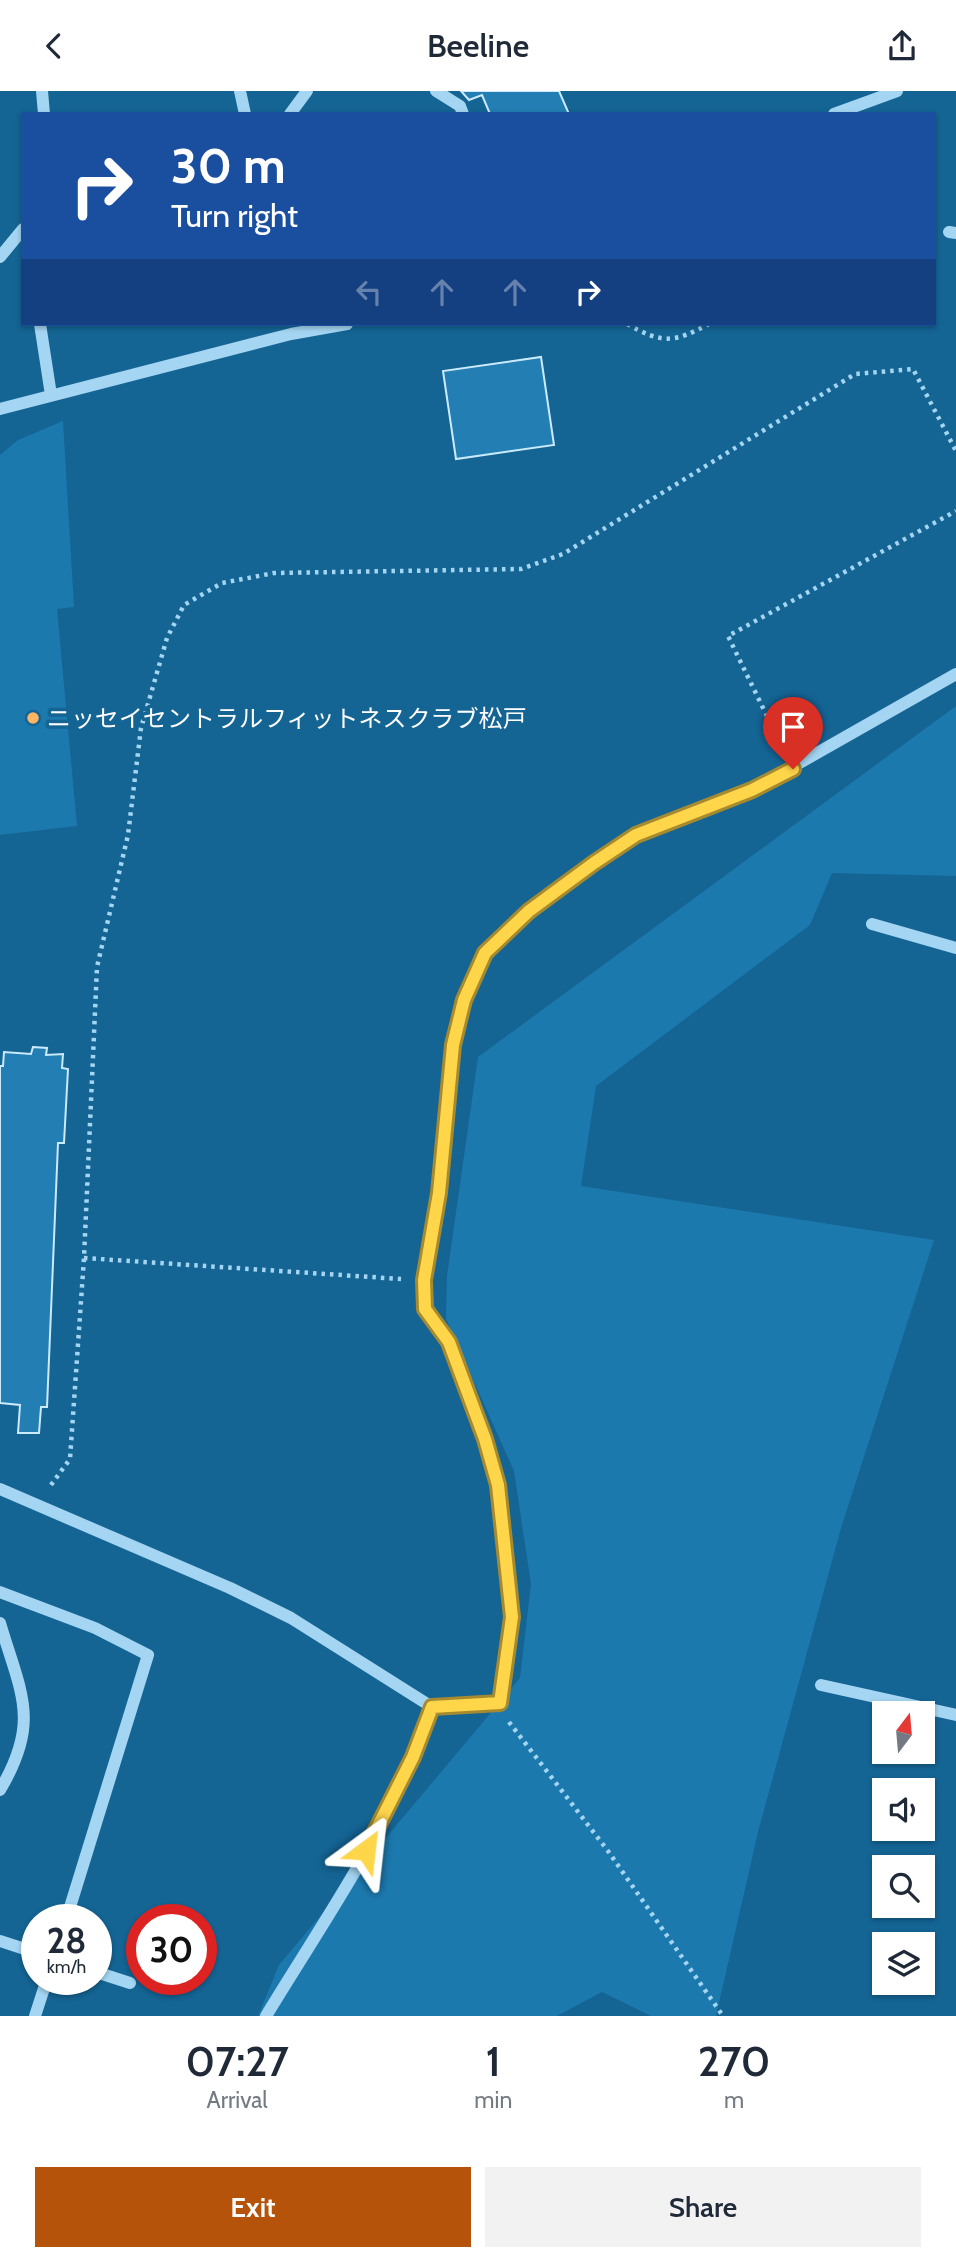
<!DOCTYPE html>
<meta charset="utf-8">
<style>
body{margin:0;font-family:Cabin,"Noto Sans JP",sans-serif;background:#f2f2f3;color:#1f2937;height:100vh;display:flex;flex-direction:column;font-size:26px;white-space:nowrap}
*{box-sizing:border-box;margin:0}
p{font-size:23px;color:#747a83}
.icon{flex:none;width:38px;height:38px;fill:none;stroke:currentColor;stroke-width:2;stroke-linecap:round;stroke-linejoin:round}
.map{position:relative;height:1925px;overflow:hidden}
.panel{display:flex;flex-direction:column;background:#fff;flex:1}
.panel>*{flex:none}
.hud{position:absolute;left:21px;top:21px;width:915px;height:214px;border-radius:0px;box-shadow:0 2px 5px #0004;background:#1a4fa0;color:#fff;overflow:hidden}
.needle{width:46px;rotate:16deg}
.tools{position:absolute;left:872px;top:1610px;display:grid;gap:14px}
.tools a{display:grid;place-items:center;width:63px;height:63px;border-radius:0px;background:#fff;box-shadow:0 2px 5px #0004;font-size:35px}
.speed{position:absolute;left:21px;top:1813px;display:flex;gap:14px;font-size:35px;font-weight:700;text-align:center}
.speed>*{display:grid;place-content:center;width:91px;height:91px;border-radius:50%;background:#fff;box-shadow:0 2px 5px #0004;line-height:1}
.speed small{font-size:18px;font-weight:400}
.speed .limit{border:10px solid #d22;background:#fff;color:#111}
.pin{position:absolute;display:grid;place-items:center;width:60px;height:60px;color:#fff;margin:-72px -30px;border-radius:50% 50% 50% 0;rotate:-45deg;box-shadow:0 0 7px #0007}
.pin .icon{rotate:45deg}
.me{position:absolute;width:77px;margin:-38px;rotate:30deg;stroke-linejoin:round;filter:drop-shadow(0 0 5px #0008)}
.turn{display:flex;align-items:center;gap:24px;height:147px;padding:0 35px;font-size:32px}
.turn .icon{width:91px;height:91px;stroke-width:2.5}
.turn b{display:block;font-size:49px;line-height:60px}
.lanes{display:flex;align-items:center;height:66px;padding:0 35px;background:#0003;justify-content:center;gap:35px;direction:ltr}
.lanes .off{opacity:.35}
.eta{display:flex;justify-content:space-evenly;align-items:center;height:119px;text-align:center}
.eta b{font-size:42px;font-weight:600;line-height:49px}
.primary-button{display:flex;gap:14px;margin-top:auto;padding:14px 35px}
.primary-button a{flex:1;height:80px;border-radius:0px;background:#b45309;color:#fff;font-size:28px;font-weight:600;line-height:80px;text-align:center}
.primary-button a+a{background:#f2f2f3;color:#1f2937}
header{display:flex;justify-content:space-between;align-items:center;height:91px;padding:0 35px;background:#fff;font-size:32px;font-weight:600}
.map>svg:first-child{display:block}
</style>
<header><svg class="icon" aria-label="back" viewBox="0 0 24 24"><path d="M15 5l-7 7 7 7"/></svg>Beeline<svg class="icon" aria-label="share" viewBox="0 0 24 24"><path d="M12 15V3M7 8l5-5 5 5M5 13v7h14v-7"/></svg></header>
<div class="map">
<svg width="956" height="1925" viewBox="0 0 956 1925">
<rect width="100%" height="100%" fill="#146494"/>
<path fill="#1c79ae" d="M 63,330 L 74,516 L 57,518 L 77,735 L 0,744 L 0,364 L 18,349 Z
M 956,615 L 956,785 L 832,782 L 810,834 L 596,995 L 581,1095 L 934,1149 L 841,1437 L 758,1741 L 716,1925 L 651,1925 L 602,1901 L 557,1925 L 258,1925 L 279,1874 L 520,1587 L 531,1493 L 514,1380 L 446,1228 L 447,1185 L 478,966 Z"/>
<path fill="#227eb3" stroke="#cbeafc" stroke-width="2" d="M 461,0 L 559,0 L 569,23 L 490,23 L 482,4 L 469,9 Z
M 541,266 L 554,354 L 456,368 L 443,280 Z
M 33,956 L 47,957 L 46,964 L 63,963 L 62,977 L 68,978 L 64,1052 L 58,1052 L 47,1316 L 41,1316 L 39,1342 L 18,1342 L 20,1314 L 0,1312 L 0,975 L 3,975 L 4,961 L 31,963 Z"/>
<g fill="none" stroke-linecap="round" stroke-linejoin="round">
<path stroke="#a4d5f2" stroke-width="4.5" stroke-dasharray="3.5 5" stroke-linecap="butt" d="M 627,233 C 663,253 673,252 709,233
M 782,656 L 728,545 L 956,420
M 84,1167 L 401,1188
M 51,1394 L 70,1368 L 84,1167 L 97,876 L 128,744 L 141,637 L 167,547 L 184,514 L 222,492 L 274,482 L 521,478 L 563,463 L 855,283 L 913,278 L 956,360
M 509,1631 L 608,1760 L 723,1925"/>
<path stroke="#a4d5f2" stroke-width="12" d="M 42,0 L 44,23
M 240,0 L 245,23
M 436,0 L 460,15 L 463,23
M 290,23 L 307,0
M 834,23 L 897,0
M 949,141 L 956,142
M 0,166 L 23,138
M 40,233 L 51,304
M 0,318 L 291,243 L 347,233
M 872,833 L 956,857
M 0,1398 L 230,1497 L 291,1527 L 432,1616 C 397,1727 326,1826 266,1925
M 0,1501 L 95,1537 L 148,1564 L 66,1829
M 0,1532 C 21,1603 41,1630 0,1699
M 821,1594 L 956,1624
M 432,1616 L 500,1612 L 512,1526 L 498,1394 L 485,1348 L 449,1251 L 425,1218 L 424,1189 L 439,1102 L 453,954 L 464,910 L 485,862 L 529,820 L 636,744 L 752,699 L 956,583
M 0,1850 L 37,1862
M 96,1881 L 130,1892
M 35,1925 L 47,1888"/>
</g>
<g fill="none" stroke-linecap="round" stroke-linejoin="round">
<defs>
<path id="route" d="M 366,1759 L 413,1666 L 432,1616 L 500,1612 L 512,1526 L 498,1394 L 485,1348 L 449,1251 L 425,1218 L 424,1189 L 439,1102 L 453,954 L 464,909 L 485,862 L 529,820 L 594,772 L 636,744 L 752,699 L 793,678"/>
</defs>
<use href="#route" stroke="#a68a30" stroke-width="18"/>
<use href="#route" stroke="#ffd54a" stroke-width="12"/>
</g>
<circle fill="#ffb664" stroke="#146494" stroke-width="2.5" cx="33" cy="627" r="7"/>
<g text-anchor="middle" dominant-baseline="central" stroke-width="7" stroke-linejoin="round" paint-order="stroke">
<g font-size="24" fill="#fff" stroke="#146494" text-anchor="start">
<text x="47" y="627">ニッセイセントラルフィットネスクラブ松戸</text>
</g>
</g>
</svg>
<div class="tools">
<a><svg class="needle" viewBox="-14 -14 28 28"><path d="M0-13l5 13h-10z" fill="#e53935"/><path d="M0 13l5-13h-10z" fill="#747a83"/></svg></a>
<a><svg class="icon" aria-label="sound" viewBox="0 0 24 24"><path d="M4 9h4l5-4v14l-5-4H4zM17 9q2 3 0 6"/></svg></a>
<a><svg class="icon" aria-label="search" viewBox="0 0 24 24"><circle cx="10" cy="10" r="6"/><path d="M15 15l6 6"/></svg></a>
<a><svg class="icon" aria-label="layers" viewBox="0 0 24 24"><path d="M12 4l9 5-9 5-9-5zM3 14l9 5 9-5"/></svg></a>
</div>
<div class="speed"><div>28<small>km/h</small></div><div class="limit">30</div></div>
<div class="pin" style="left:793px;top:678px;background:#d93025"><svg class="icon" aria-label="arrive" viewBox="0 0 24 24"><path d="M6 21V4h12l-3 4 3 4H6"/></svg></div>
<svg class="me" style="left:366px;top:1759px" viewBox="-20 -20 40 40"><path d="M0-17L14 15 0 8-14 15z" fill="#ffd54a" stroke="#fff" stroke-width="4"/></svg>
<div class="hud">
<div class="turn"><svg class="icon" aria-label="right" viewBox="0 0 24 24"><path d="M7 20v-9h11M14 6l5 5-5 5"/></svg><div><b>30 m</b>Turn right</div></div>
<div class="lanes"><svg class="icon off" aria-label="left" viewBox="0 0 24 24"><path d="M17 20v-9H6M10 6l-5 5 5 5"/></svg><svg class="icon off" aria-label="ahead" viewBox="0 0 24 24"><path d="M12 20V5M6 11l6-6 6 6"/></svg><svg class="icon off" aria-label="ahead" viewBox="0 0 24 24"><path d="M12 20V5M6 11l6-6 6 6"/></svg><svg class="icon" aria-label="right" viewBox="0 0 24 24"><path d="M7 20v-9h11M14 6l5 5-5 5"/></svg></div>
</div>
</div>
<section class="panel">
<div class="eta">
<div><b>07:27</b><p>Arrival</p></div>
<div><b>1</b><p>min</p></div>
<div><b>270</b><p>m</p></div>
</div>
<div class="primary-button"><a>Exit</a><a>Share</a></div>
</section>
